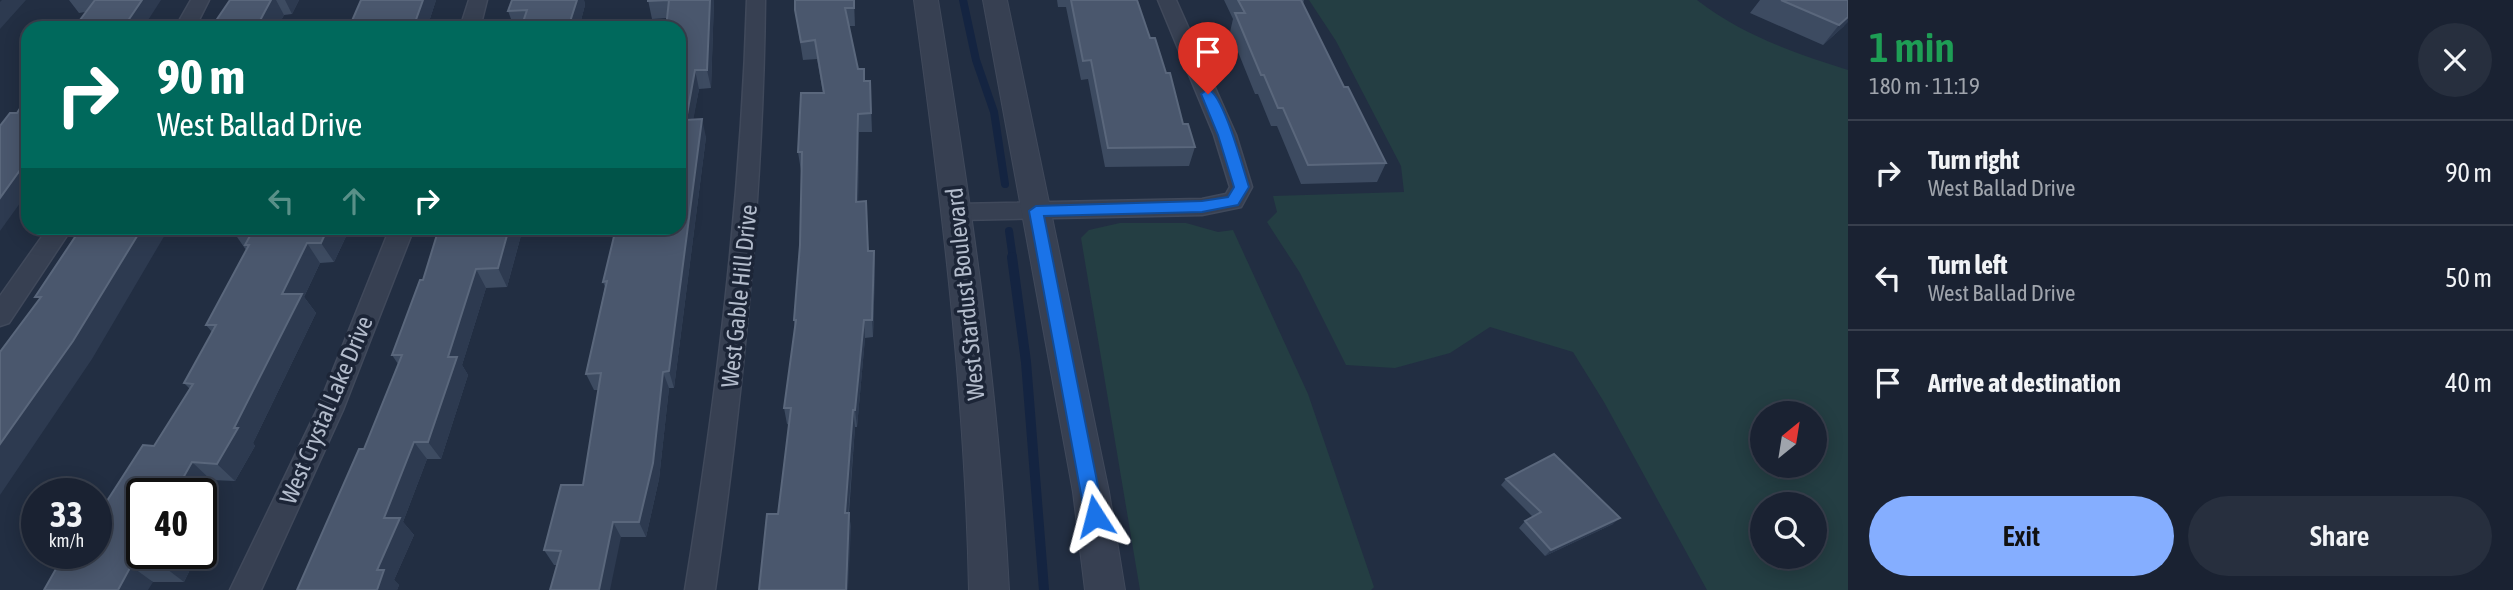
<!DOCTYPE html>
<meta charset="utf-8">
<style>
body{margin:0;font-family:"Asap Condensed",sans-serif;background:#272f3e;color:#f1f3f6;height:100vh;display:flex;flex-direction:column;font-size:26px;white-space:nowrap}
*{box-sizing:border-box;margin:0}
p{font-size:23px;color:#9fa4ac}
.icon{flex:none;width:38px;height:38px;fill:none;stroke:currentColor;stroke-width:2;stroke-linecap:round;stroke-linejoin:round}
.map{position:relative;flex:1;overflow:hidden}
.details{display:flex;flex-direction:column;background:#1a2232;width:665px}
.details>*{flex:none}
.banner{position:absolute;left:21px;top:21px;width:665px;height:214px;border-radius:21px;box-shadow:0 4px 18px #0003,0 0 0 2px #383f4d;background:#00695c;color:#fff;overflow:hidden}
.needle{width:46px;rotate:30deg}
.controls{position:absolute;left:1750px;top:401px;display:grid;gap:14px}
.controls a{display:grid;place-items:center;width:77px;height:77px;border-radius:50%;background:#1a2232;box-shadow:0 4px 18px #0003,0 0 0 2px #383f4d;font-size:35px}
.speed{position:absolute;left:21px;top:478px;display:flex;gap:14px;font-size:35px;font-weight:700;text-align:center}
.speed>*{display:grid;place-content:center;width:91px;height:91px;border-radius:50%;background:#1a2232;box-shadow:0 4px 18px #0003,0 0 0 2px #383f4d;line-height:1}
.speed small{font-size:18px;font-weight:400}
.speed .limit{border:4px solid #111;border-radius:10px;background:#fff;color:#111}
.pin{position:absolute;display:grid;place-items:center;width:60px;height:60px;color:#fff;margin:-72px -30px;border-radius:50% 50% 50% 0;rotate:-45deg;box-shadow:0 0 7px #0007}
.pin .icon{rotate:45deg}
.me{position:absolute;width:77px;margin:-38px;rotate:351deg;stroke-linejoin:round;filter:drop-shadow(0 0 5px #0008)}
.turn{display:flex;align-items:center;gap:24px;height:147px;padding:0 21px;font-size:32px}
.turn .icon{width:91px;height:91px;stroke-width:2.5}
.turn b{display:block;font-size:49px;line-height:60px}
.lanes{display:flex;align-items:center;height:66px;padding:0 21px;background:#0003;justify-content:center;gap:35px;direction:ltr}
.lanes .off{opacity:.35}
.round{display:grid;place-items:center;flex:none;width:74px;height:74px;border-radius:37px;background:#272f3e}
.summary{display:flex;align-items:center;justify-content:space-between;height:119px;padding:0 21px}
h1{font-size:42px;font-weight:600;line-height:52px;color:#1e9e55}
.cta{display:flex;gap:14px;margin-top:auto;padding:14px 21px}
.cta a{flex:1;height:80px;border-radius:42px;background:#85aeff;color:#111;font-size:28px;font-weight:600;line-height:80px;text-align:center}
.cta a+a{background:#272f3e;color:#f1f3f6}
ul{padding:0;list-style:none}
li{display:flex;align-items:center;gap:21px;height:105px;padding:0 21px;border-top:2px solid #383f4d}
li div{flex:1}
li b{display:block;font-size:26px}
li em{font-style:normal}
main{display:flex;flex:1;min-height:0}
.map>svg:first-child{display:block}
</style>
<main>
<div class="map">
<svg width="1848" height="590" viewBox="0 0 1848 590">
<rect width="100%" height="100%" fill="#222e42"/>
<path fill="#243e43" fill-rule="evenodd" d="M 1309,0 L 1697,0 C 1742,35 1794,53 1848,70 L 1848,590 L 1707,590 L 1604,402 L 1573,352 L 1490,327 L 1450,353 L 1395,368 L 1346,365 L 1300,273 L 1267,222 L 1277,212 L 1273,196 L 1404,192 L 1401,166 L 1336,41 ZM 1762,413 L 1815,413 L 1815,466 L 1762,466 ZM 1762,504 L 1815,504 L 1815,556 L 1762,556 Z
M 1120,223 L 1186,223 L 1218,232 L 1233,230 L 1308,394 L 1374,587 L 1371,590 L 1140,590 L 1081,238 L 1089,230 Z"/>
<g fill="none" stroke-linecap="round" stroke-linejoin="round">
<path stroke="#142441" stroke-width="8" d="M 963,0 L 976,60 L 994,112 L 1005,184
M 1009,231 L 1013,259"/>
<path stroke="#142441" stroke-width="10" d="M 1012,257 L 1026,362 L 1044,590"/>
<defs>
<path id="minor" d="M 191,0 L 209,0 L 195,28 L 175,28 Z
M 469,0 L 487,0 L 480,28 L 460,28 Z
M 747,0 L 765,0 C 763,198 743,394 715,590 L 685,590 C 717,394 741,199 747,0 Z
M 1158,0 L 1176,0 L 1236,135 L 1252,187 L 1241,207 L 1202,215 L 958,220 L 950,218 L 947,212 L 950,206 L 958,204 L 1202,199 L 1226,194 L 1230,187 L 1214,135 Z
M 48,228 L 72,228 L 9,323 L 0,326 L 0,296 Z
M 390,228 L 414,228 L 343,410 L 261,590 L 230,590 L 317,410 Z"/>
<path id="tertiary" d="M 914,0 L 938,0 C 970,196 999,391 1009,590 L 969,590 C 965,392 941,196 914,0 Z
M 983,0 L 1007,0 L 1109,492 L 1125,590 L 1085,590 L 1073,492 Z"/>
</defs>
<use href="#minor" stroke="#40495b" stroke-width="3"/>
<use href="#tertiary" stroke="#40495b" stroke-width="2"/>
<use href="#minor" fill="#374052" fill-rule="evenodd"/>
<use href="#tertiary" fill="#374052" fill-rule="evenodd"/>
</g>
<path fill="#3d4b61" d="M 69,0 L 161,0 L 79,13 Z
M 230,0 L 299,0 L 292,14 L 284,15 L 277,28 L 211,28 Z
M 436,0 L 427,28 L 354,28 L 351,23 Z
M 512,0 L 584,0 L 585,5 L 579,28 L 521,28 L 514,27 L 508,11 Z
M 648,0 L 714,0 L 711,88 L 699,89 L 693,119 L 706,137 L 674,388 L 669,388 L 659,479 L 646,537 L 621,537 L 557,565 L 554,565 L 544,550 L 583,485 L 598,390 L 594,390 L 586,374 L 605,287 L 603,282 L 679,228 L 667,18 L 652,19 Z
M 854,0 L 855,26 L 849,26 L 858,69 L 865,81 L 870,81 L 872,132 L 859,132 L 858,202 L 868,251 L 874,251 L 875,269 L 873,337 L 865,338 L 857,427 L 855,427 L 849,513 L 851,529 L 778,514 L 789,425 L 787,424 L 784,408 L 795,329 L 794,320 L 800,245 L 802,171 L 801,171 L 798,152 L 823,93 L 817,59 L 803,60 L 795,10 Z
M 1057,0 L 1137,0 L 1150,38 L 1166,73 L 1183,124 L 1195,147 L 1189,166 L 1105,167 L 1088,79 L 1081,80 L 1066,7 L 1058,7 Z
M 1224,0 L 1304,0 L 1303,4 L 1344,87 L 1386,163 L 1377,182 L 1301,184 L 1277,126 L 1271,126 L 1258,94 L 1255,94 L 1230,32 L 1233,19 Z
M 1760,0 L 1848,0 L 1844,26 L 1823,45 L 1750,13 Z
M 350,228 L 334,262 L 320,263 L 304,297 L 316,313 L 253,443 L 255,446 L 235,481 L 211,480 L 142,494 L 198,553 L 184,582 L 153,582 L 96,553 L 154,446 L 190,389 L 184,383 L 212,332 L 206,325 L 246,250 L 235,234 Z
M 523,228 L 507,287 L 486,288 L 462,365 L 468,375 L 441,459 L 427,459 L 403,522 L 414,535 L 394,580 L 399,585 L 397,590 L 297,590 L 364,449 L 398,364 L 392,355 L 423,280 Z
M 1506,479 L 1613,524 L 1545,556 L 1519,528 L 1525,521 L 1533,517 L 1501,485 Z"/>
<path fill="#2d3a50" d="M 2,0 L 26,0 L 0,29 L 0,2 Z
M 142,0 L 161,0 L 143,28 L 123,28 Z
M 271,0 L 276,0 L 284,15 L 277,28 L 256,28 Z
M 285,0 L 299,0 L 292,14 Z
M 423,0 L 436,0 L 427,28 L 413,28 Z
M 577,0 L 584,0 L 585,5 L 579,28 L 568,28 Z
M 710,0 L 714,0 L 711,88 L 707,70 Z
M 1848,17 L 1848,22 L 1844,26 L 1823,45 L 1839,25 Z
M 695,70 L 699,89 L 690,138 L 686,120 Z
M 858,114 L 859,132 L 858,220 L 856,202 Z
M 702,119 L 706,137 L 674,388 L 669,371 Z
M 28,159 L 28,192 L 0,231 L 0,198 Z
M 142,228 L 169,228 L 92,359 L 0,495 L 0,444 Z
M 328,228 L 350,228 L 334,262 L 321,243 Z
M 509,228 L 523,228 L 507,287 L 498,268 Z
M 307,243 L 320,263 L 304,297 L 316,313 L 253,443 L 255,446 L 235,481 L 217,464 L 234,428 L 282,294 Z
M 874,251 L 875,269 L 873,337 L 872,320 Z
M 476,269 L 486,288 L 462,365 L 468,375 L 441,459 L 428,442 L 448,357 Z
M 864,320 L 865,338 L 857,427 L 855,410 Z
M 663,372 L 669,388 L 659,479 L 646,537 L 639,522 Z
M 853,410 L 855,427 L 847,529 L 845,513 Z
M 414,442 L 427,459 L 403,522 L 414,535 L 394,580 L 399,585 L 397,590 L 377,590 L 377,570 L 384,518 Z
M 192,462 L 211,480 L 201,496 L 201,494 L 174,494 Z
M 849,513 L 851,529 L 848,590 L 846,590 Z
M 1620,518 L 1613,524 L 1545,556 L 1551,550 Z
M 613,522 L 621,537 L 610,590 L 599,590 Z
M 201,536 L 205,540 L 201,547 Z
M 170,553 L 198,553 L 184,582 L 163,566 Z
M 131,566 L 153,582 L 148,590 L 118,590 Z"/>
<path fill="#4a576d" stroke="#5a677c" stroke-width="2" d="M 95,0 L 142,0 L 123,28 L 74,28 Z
M 230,0 L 271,0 L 256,28 L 211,28 Z
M 361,0 L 423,0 L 413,28 L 355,28 L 358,22 L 351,23 Z
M 512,0 L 577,0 L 568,28 L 521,28 L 527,10 L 508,11 Z
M 648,0 L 710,0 L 707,70 L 695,70 L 686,120 L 702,119 L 669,371 L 663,372 L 653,463 L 639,522 L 613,522 L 599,590 L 550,590 L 561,551 L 544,550 L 561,485 L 583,485 L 601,373 L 586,374 L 607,281 L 603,282 L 616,228 L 679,228 L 679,28 L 666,28 L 669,0 L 648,1 Z
M 795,0 L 854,0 L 854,8 L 845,8 L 858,69 L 864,69 L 864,81 L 870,81 L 871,113 L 858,114 L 856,202 L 866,201 L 868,251 L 874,251 L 872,320 L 864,320 L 855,410 L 853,410 L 845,513 L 849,513 L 846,590 L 759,590 L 767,514 L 778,514 L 791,408 L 784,408 L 796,320 L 794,320 L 800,245 L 802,152 L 798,152 L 801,93 L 824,93 L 815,40 L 801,42 L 795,10 Z
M 1071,0 L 1137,0 L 1150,38 L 1155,38 L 1166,73 L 1170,73 L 1183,124 L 1188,124 L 1195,147 L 1108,148 L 1091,60 L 1083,61 Z
M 1238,0 L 1301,0 L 1344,87 L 1348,87 L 1386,163 L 1308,165 L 1283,108 L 1278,108 L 1264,75 L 1261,75 L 1235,13 L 1245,13 Z
M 1781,0 L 1848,0 L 1848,17 L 1839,25 Z
M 28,96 L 28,159 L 0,198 L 0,126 L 10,113 L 17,113 Z
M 81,228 L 142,228 L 73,341 L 0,444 L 0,352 L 41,297 L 35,297 Z
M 238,228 L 328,228 L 321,243 L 307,243 L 282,294 L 302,294 L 234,428 L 238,428 L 217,464 L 192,462 L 174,494 L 142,494 L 142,553 L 170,553 L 163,566 L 131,566 L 118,590 L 44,590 L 65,553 L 96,553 L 96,518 L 143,445 L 154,446 L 193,384 L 184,383 L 216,325 L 206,325 L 249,245 L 245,245 L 251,234 L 235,234 Z
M 439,228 L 509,228 L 498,268 L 476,269 L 448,357 L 457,357 L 428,442 L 414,442 L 384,518 L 400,518 L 377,570 L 384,570 L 377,590 L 297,590 L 359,449 L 364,449 L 402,355 L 392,355 L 420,280 L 423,280 Z
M 1554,454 L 1620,518 L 1551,550 L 1525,521 L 1541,512 L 1506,479 Z"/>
<path fill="#1a73e8" stroke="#114b97" stroke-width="2" d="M 1208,89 C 1224,95 1243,169 1249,187 L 1238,205 L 1202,212 L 1044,216 L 1104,516 L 1101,522 L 1095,525 L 1088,522 L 1085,516 L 1029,211 L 1036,206 L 1202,201 L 1228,197 L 1234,187 L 1218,135 L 1201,94 Z"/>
<g text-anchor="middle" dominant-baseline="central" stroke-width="7" stroke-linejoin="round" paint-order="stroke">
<g font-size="24" fill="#b3bccc" stroke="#1c2537">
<text transform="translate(965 294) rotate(-96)">West Stardust Boulevard</text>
<text transform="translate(739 296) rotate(-84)">West Gable Hill Drive</text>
<text transform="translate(326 410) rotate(-67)">West Crystal Lake Drive</text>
</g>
</g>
</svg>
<div class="controls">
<a><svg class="needle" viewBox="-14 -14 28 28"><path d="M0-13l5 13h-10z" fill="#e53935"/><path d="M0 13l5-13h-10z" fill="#9fa4ac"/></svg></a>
<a><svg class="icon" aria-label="search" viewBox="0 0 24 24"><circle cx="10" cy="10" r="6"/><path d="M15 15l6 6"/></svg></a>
</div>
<div class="speed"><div>33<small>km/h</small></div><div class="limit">40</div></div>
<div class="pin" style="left:1208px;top:94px;background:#d93025"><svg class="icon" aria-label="arrive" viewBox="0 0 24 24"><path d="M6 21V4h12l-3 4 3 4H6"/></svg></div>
<svg class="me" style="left:1095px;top:516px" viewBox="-20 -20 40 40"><path d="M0-17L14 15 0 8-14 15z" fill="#1a73e8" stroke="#fff" stroke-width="4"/></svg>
<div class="banner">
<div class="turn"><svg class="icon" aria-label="right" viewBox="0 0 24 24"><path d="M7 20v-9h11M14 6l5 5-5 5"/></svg><div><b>90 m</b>West Ballad Drive</div></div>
<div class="lanes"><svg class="icon off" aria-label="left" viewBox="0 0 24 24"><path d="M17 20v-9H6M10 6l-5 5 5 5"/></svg><svg class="icon off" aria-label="ahead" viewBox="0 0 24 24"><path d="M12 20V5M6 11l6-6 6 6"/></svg><svg class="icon" aria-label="right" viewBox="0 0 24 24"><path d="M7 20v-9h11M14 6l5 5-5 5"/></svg></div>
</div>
</div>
<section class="details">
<div class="summary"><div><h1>1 min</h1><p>180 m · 11:19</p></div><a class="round"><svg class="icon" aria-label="close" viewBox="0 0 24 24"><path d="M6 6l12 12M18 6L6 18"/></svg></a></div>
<ul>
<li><svg class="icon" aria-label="right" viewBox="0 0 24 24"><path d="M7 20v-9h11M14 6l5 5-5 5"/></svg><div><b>Turn right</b><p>West Ballad Drive</p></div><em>90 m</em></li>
<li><svg class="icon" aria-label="left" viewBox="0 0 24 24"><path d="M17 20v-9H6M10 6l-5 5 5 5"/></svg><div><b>Turn left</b><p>West Ballad Drive</p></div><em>50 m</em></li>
<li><svg class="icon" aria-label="arrive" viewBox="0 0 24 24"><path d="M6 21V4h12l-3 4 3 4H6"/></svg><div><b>Arrive at destination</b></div><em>40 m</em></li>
</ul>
<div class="cta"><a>Exit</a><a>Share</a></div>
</section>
</main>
